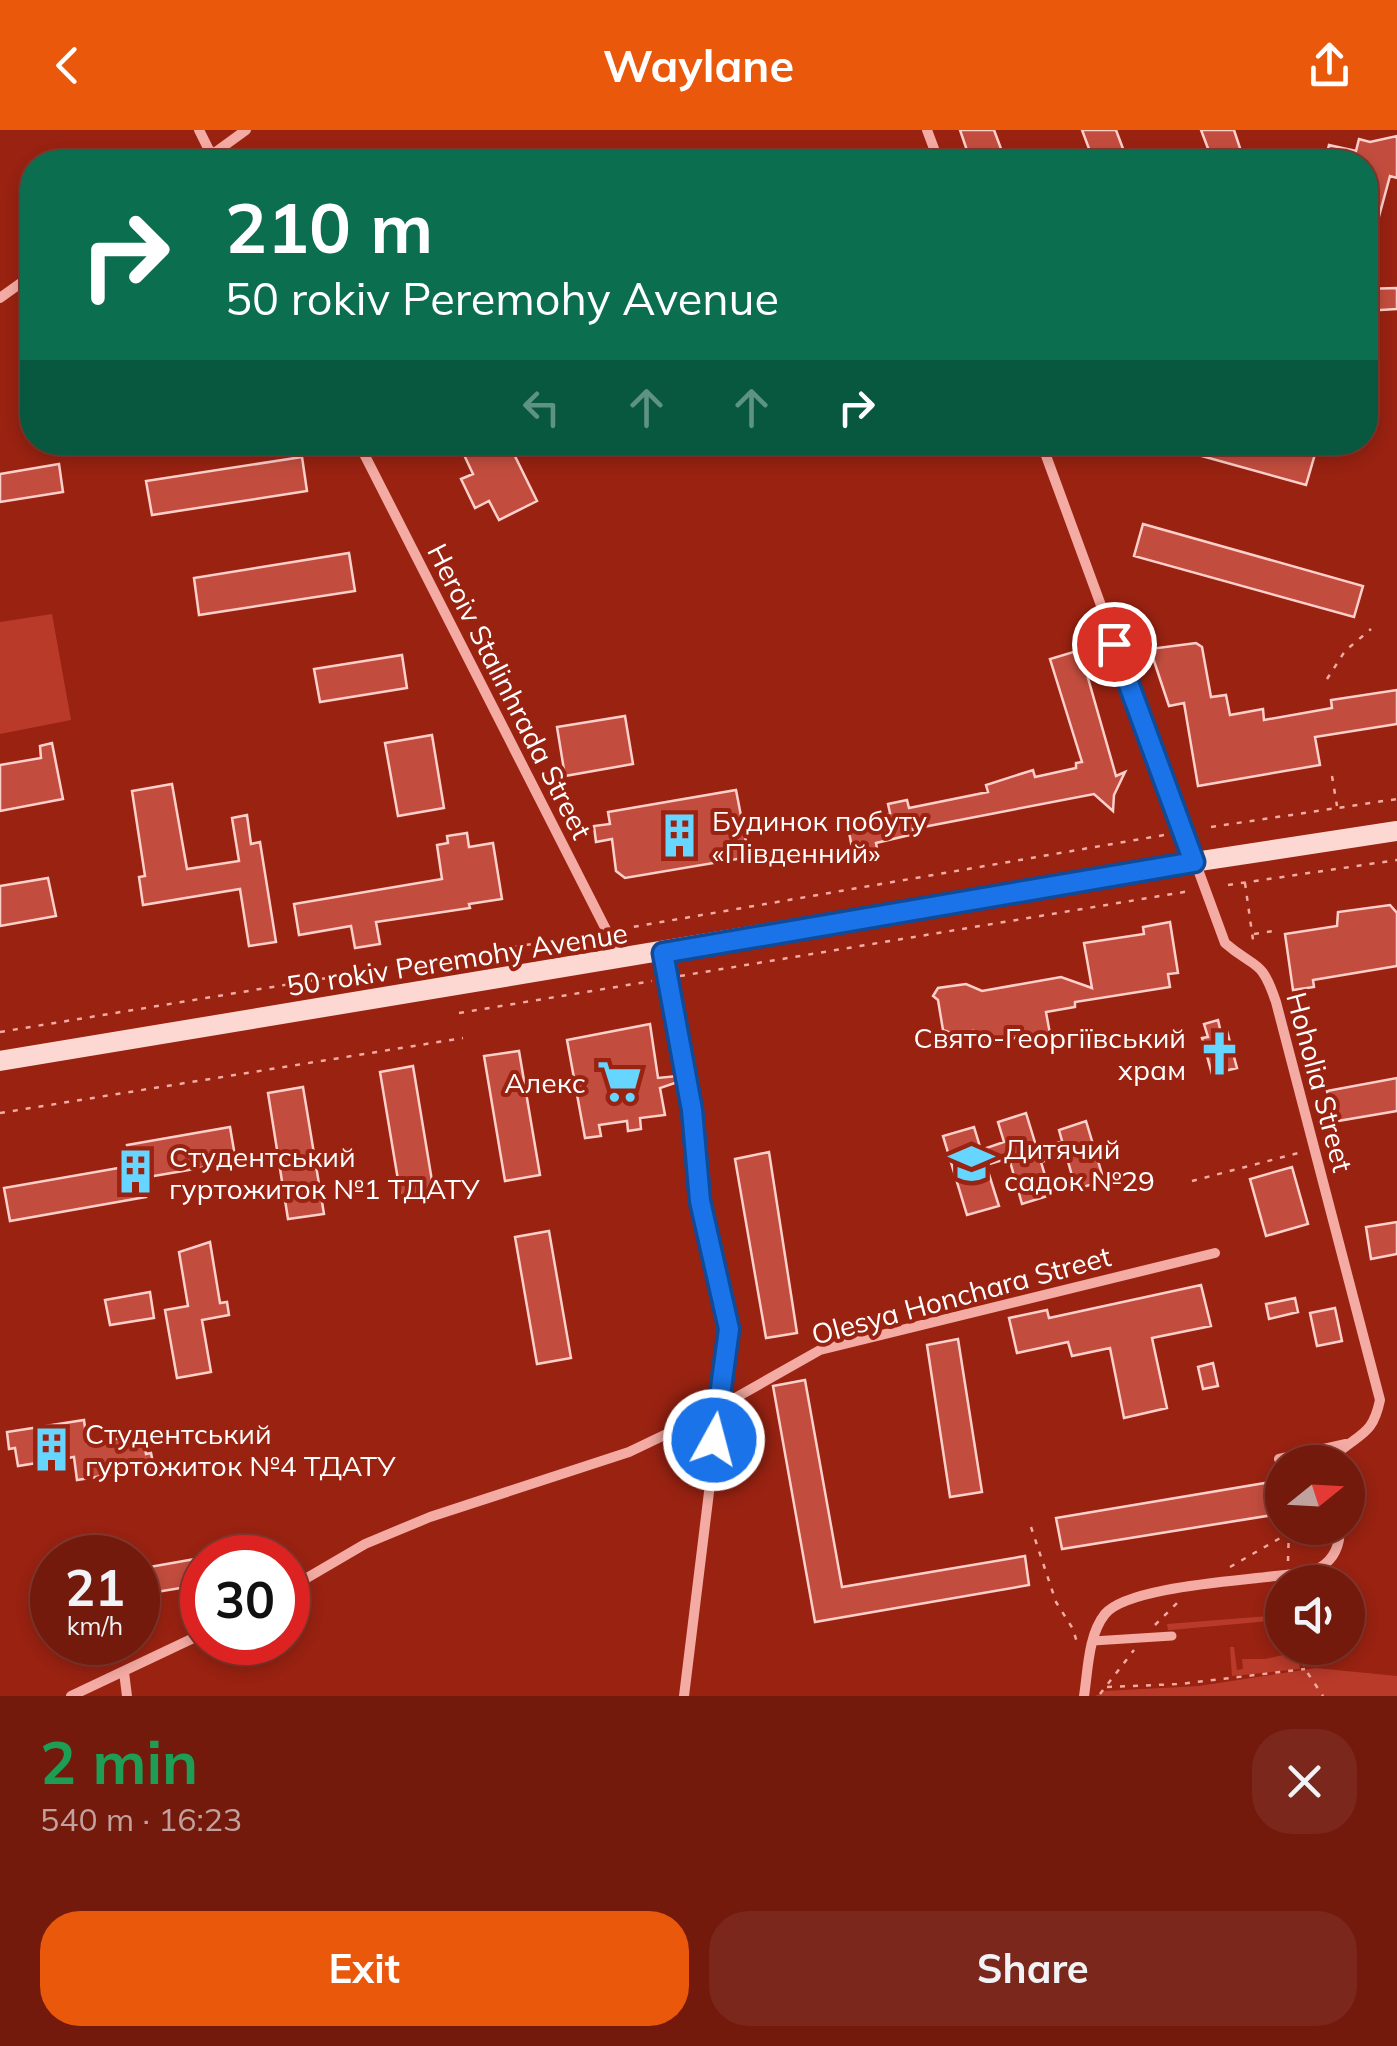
<!DOCTYPE html>
<meta charset="utf-8">
<style>
body{margin:0;font-family:Mulish,sans-serif;background:#7b271b;color:#f1f3f6;height:100vh;display:flex;flex-direction:column;font-size:38px;white-space:nowrap}
*{box-sizing:border-box;margin:0}
p{font-size:32px;color:#c1a19d}
.icon{flex:none;width:55px;height:55px;fill:none;stroke:currentColor;stroke-width:2;stroke-linecap:round;stroke-linejoin:round}
.map{position:relative;height:1566px;overflow:hidden}
.side{display:flex;flex-direction:column;background:#731a0d;flex:1}
.side>*{flex:none}
.top-card{position:absolute;left:20px;top:20px;width:1358px;height:305px;border-radius:40px;box-shadow:0 5px 15px #0003,0 0 0 2px #85382e;background:#0b6e4f;color:#fff;overflow:hidden}
.needle{width:65px;rotate:72deg}
.fabs{position:absolute;left:1265px;top:1315px;display:grid;gap:20px}
.fabs a{display:grid;place-items:center;width:100px;height:100px;border-radius:50%;background:#731a0d;box-shadow:0 5px 15px #0003,0 0 0 2px #85382e;font-size:50px}
.speed{position:absolute;left:30px;top:1405px;display:flex;gap:20px;font-size:50px;font-weight:700;text-align:center}
.speed>*{display:grid;place-content:center;width:130px;height:130px;border-radius:50%;background:#731a0d;box-shadow:0 5px 15px #0003,0 0 0 2px #85382e;line-height:1}
.speed small{font-size:25px;font-weight:400}
.speed .limit{border:15px solid #d22;background:#fff;color:#111}
.pin{position:absolute;display:grid;place-items:center;width:85px;height:85px;color:#fff;margin:-42px;border:5px solid #fff;border-radius:50%;box-shadow:0 2px 10px #0007}
.me{position:absolute;width:110px;margin:-55px;rotate:7deg;stroke-linejoin:round;filter:drop-shadow(0 0 8px #0008)}
.turn{display:flex;align-items:center;gap:35px;height:210px;padding:0 40px;font-size:45px}
.turn .icon{width:130px;height:130px;stroke-width:2.5}
.turn b{display:block;font-size:70px;line-height:85px}
.lanes{display:flex;align-items:center;height:95px;padding:0 40px;background:#0003;justify-content:center;gap:50px;direction:ltr}
.lanes .off{opacity:.35}
.round{display:grid;place-items:center;flex:none;width:105px;height:105px;border-radius:40px;background:#7b271b}
.head{display:flex;align-items:center;justify-content:space-between;height:170px;padding:0 40px}
h1{font-size:60px;font-weight:700;line-height:75px;color:#1e9e55}
.action{display:flex;gap:20px;margin-top:auto;padding:20px 40px}
.action a{flex:1;height:115px;border-radius:40px;background:#ea580c;color:#fff;font-size:40px;font-weight:700;line-height:115px;text-align:center}
.action a+a{background:#7b271b;color:#f1f3f6}
header{display:flex;justify-content:space-between;align-items:center;height:130px;padding:0 40px;background:#ea580c;color:#fff;font-size:45px;font-weight:700}
.map>svg:first-child{display:block}
</style>
<header><svg class="icon" aria-label="back" viewBox="0 0 24 24"><path d="M15 5l-7 7 7 7"/></svg>Waylane<svg class="icon" aria-label="share" viewBox="0 0 24 24"><path d="M12 15V3M7 8l5-5 5 5M5 13v7h14v-7"/></svg></header>
<div class="map">
<svg width="1397" height="1566" viewBox="0 0 1397 1566">
<rect width="100%" height="100%" fill="#921"/>
<path fill="#ba3a2a" d="M 52,484 L 71,590 L 0,604 L 0,492 Z
M 1282,1485 L 1282,1509 L 1280,1490 L 1171,1500 L 1168,1500 L 1167,1494 Z
M 1230,1517 L 1234,1517 L 1237,1540 L 1243,1539 L 1242,1529 L 1265,1529 L 1283,1525 L 1283,1518 L 1298,1518 L 1300,1539 L 1232,1546 Z
M 1316,1538 L 1397,1546 L 1397,1566 L 1095,1566 L 1105,1561 L 1199,1556 Z"/>
<path fill="#c24d3e" stroke="#fed0cb" stroke-width="2.5" d="M 960,0 L 994,0 L 1006,32 L 971,32 Z
M 1082,0 L 1116,0 L 1128,32 L 1094,32 Z
M 1201,0 L 1234,0 L 1240,18 L 1212,29 Z
M 1397,6 L 1397,48 L 1390,46 L 1369,123 L 1365,123 L 1365,32 L 1326,28 L 1329,15 L 1356,21 L 1359,9 L 1370,12 Z
M 1397,158 L 1397,179 L 1365,181 L 1365,159 Z
M 458,312 L 508,312 L 537,371 L 499,390 L 489,371 L 475,378 L 461,349 L 473,344 Z
M 1167,312 L 1273,312 L 1315,324 L 1306,355 L 1166,316 Z
M 302,327 L 307,361 L 152,385 L 146,351 Z
M 59,334 L 63,362 L 0,372 L 0,344 Z
M 1143,394 L 1363,456 L 1354,487 L 1134,426 Z
M 349,423 L 355,461 L 199,485 L 194,448 Z
M 1196,513 L 1202,517 L 1211,567 L 1226,565 L 1230,585 L 1263,579 L 1264,590 L 1332,578 L 1331,570 L 1397,560 L 1397,594 L 1315,607 L 1320,635 L 1198,656 L 1184,573 L 1169,576 L 1150,519 Z
M 1080,520 L 1116,646 L 1125,642 L 1114,665 L 1113,681 L 1094,664 L 913,699 L 914,704 L 876,713 L 878,724 L 854,728 L 847,692 L 890,683 L 888,674 L 907,670 L 909,678 L 988,662 L 986,655 L 1033,640 L 1035,647 L 1076,638 L 1076,633 L 1082,632 L 1050,529 Z
M 402,525 L 407,558 L 320,572 L 314,539 Z
M 625,586 L 633,634 L 565,646 L 557,597 Z
M 432,605 L 444,678 L 398,686 L 385,613 Z
M 52,613 L 63,669 L 0,681 L 0,635 L 41,628 L 40,616 Z
M 172,654 L 187,739 L 239,731 L 232,688 L 247,685 L 251,714 L 260,712 L 276,812 L 249,816 L 240,759 L 143,775 L 139,747 L 145,746 L 132,661 Z
M 736,660 L 749,727 L 625,748 L 616,741 L 612,709 L 596,712 L 594,696 L 610,694 L 608,682 Z
M 467,703 L 469,717 L 493,713 L 502,769 L 469,774 L 470,778 L 376,792 L 380,814 L 355,818 L 351,796 L 299,805 L 294,774 L 442,749 L 437,715 L 448,713 L 447,706 Z
M 48,748 L 56,786 L 0,796 L 0,756 Z
M 1390,775 L 1397,783 L 1397,836 L 1313,850 L 1314,857 L 1293,860 L 1285,804 L 1337,796 L 1338,782 Z
M 1170,792 L 1178,843 L 1168,844 L 1170,857 L 1075,872 L 1075,877 L 1046,882 L 1050,904 L 975,913 L 973,901 L 954,904 L 943,900 L 938,870 L 933,866 L 938,858 L 966,854 L 982,861 L 1061,847 L 1092,858 L 1084,813 L 1144,804 L 1143,797 Z
M 1218,890 L 1221,903 L 1227,901 L 1237,938 L 1212,944 L 1202,908 L 1208,907 L 1204,894 Z
M 650,894 L 658,948 L 677,946 L 678,952 L 660,958 L 665,985 L 640,988 L 641,999 L 628,1001 L 627,991 L 599,995 L 601,1006 L 585,1008 L 567,910 Z
M 519,921 L 540,1045 L 505,1051 L 484,926 Z
M 413,936 L 434,1063 L 401,1068 L 380,942 Z
M 1397,948 L 1397,981 L 1332,992 L 1327,961 Z
M 303,957 L 324,1084 L 288,1089 L 268,963 Z
M 1026,983 L 1037,1019 L 1062,1011 L 1059,1000 L 1086,991 L 1104,1051 L 1076,1059 L 1066,1025 L 1041,1032 L 1051,1065 L 1022,1074 L 1009,1028 L 986,1035 L 999,1076 L 967,1085 L 943,1006 L 974,997 L 981,1020 L 1004,1012 L 998,992 Z
M 230,997 L 236,1032 L 142,1048 L 146,1067 L 10,1091 L 4,1058 L 130,1036 L 127,1015 Z
M 769,1022 L 797,1203 L 766,1208 L 735,1029 Z
M 1292,1037 L 1308,1094 L 1266,1106 L 1250,1049 Z
M 1397,1092 L 1397,1124 L 1371,1129 L 1366,1097 Z
M 549,1101 L 571,1228 L 537,1234 L 515,1107 Z
M 210,1112 L 220,1173 L 227,1172 L 229,1185 L 202,1190 L 211,1242 L 177,1248 L 165,1180 L 188,1176 L 179,1122 Z
M 1201,1155 L 1211,1196 L 1152,1208 L 1167,1278 L 1124,1288 L 1110,1218 L 1072,1226 L 1068,1212 L 1017,1223 L 1009,1188 L 1047,1180 L 1049,1188 Z
M 150,1162 L 154,1188 L 110,1195 L 105,1170 Z
M 1295,1168 L 1298,1182 L 1269,1189 L 1266,1174 Z
M 1335,1178 L 1342,1211 L 1317,1216 L 1310,1183 Z
M 958,1209 L 982,1362 L 950,1367 L 927,1215 Z
M 1213,1233 L 1218,1256 L 1203,1259 L 1198,1237 Z
M 805,1250 L 842,1457 L 1025,1426 L 1029,1455 L 815,1492 L 773,1256 Z
M 84,1290 L 87,1313 L 143,1305 L 146,1324 L 151,1323 L 154,1338 L 77,1350 L 74,1327 L 18,1336 L 15,1318 L 9,1319 L 7,1302 Z
M 1271,1352 L 1279,1384 L 1062,1419 L 1056,1388 Z
M 195,1429 L 199,1455 L 138,1465 L 138,1439 Z
M 52,1454 L 52,1480 L 39,1482 L 35,1457 Z"/>
<g fill="none" stroke-linecap="round" stroke-linejoin="round">
<path stroke="#f4aba3" stroke-width="2.5" stroke-dasharray="5 8" stroke-linecap="butt" d="M 1059,325 L 1064,312
M 1327,549 L 1345,521 L 1371,499
M 1332,646 L 1337,676
M 1211,697 L 1397,669
M 1245,753 L 1253,810
M 1228,755 L 1397,730
M 621,799 L 1170,704
M 1254,804 L 1273,801
M 680,846 L 1190,761
M 459,883 L 652,851
M 0,902 L 593,804
M 0,983 L 463,908
M 1192,1051 L 1302,1022
M 1280,1340 L 1282,1355
M 1031,1397 L 1056,1472 L 1073,1499 L 1078,1516
M 1288,1431 L 1289,1398
M 1230,1437 L 1289,1403
M 1155,1495 L 1178,1472
M 1302,1518 L 1305,1539 L 1323,1566
M 1107,1557 L 1180,1554 L 1305,1539
M 1100,1564 L 1134,1520"/>
<path stroke="#f4aba3" stroke-width="9" d="M 1093,1511 L 1172,1506"/>
<path stroke="#f4aba3" stroke-width="10" d="M 199,0 L 215,32
M 927,0 L 939,32
M 202,32 L 246,0
M 0,168 L 32,145
M 358,312 L 621,829
M 1041,312 L 1225,813 C 1256,840 1261,827 1276,872 L 1380,1270 C 1373,1303 1363,1302 1340,1321 L 1336,1332
M 663,823 L 692,980 L 700,1071 L 729,1199 L 684,1566
M 1279,1329 L 1346,1314
M 288,1459 L 365,1414 L 430,1387 L 629,1322 L 698,1289 L 820,1220 L 1215,1123
M 124,1542 L 127,1566
M 71,1566 L 202,1504
M 1084,1566 C 1088,1541 1088,1505 1105,1484 C 1127,1457 1239,1451 1275,1446 C 1289,1445 1309,1443 1321,1437 C 1335,1428 1340,1413 1340,1398"/>
<path stroke="#fdd8d2" stroke-width="20" d="M 0,931 L 1194,732 L 1397,701"/>
</g>
<g fill="none" stroke-linecap="round" stroke-linejoin="round">
<defs>
<path id="route" d="M 714,1310 L 729,1199 L 700,1071 L 692,980 L 663,823 L 1194,732 L 1114,514"/>
</defs>
<use href="#route" stroke="#114b97" stroke-width="25"/>
<use href="#route" stroke="#1a73e8" stroke-width="18"/>
</g>
<defs>
<symbol id="building-bare" viewBox="-9 -9 18 18"><path d="M-4-6H4V6H1V3H-1V6H-4ZM-2.5-4.3h1.7v1.8h-1.7ZM.8-4.3h1.7v1.8H.8ZM-2.5-1h1.7V.8h-1.7ZM.8-1h1.7V.8H.8Z" fill="#66d5ff" stroke="#921" stroke-width="2.5" paint-order="stroke"/></symbol>
<symbol id="church-bare" viewBox="-9 -9 18 18"><path d="M-1.2-6h2.4v3.5h3.3v2.4h-3.3V6h-2.4V-.1h-3.3v-2.4h3.3Z" fill="#66d5ff" stroke="#921" stroke-width="2.5" paint-order="stroke"/></symbol>
<symbol id="supermarket-bare" viewBox="-9 -9 18 18"><path d="M-6-5.5h2.5l.6 2H6L4.5 2H-2.5L-4.4-4H-6ZM-1.5 3.2a1.3 1.3 0 1 0 .1 0ZM3 3.2a1.3 1.3 0 1 0 .1 0Z" fill="#66d5ff" stroke="#921" stroke-width="2.5" paint-order="stroke"/></symbol>
<symbol id="school-bare" viewBox="-9 -9 18 18"><path d="M0-5L7-2L0 1L-7-2ZM-4 1L0 2.5L4 1V4Q0 6-4 4Z" fill="#66d5ff" stroke="#921" stroke-width="2.5" paint-order="stroke"/></symbol>
</defs>
<g fill-rule="evenodd">
<use href="#building-bare" x="648" y="674" width="63" height="63"/>
<use href="#church-bare" x="1188" y="892" width="63" height="63"/>
<use href="#supermarket-bare" x="588" y="920" width="63" height="63"/>
<use href="#school-bare" x="940" y="1002" width="63" height="63"/>
<use href="#building-bare" x="104" y="1010" width="63" height="63"/>
<use href="#building-bare" x="20" y="1288" width="63" height="63"/>
</g>
<g text-anchor="middle" dominant-baseline="central" stroke-width="8" stroke-linejoin="round" paint-order="stroke">
<g font-size="28" fill="#fff" stroke="#921">
<text transform="translate(510 561) rotate(63)">Heroiv Stalinhrada Street</text>
<text transform="translate(457 829) rotate(-9)">50 rokiv Peremohy Avenue</text>
<text transform="translate(1320 952) rotate(75)">Hoholia Street</text>
<text transform="translate(961 1165) rotate(-15)">Olesya Honchara Street</text>
</g>
<g font-size="28" fill="#fff" stroke="#921" text-anchor="start">
<text x="712" y="690">Будинок побуту<tspan x="712" dy="32">«Південний»</tspan></text>
<text x="1186" y="907" text-anchor="end">Свято-Георгіївський<tspan x="1186" dy="32">храм</tspan></text>
<text x="586" y="952" text-anchor="end">Алекс</text>
<text x="1004" y="1018">Дитячий<tspan x="1004" dy="32">садок №29</tspan></text>
<text x="169" y="1026">Студентський<tspan x="169" dy="32">гуртожиток №1 ТДАТУ</tspan></text>
<text x="85" y="1303">Студентський<tspan x="85" dy="32">гуртожиток №4 ТДАТУ</tspan></text>
</g>
</g>
</svg>
<div class="fabs">
<a><svg class="needle" viewBox="-14 -14 28 28"><path d="M0-13l5 13h-10z" fill="#e53935"/><path d="M0 13l5-13h-10z" fill="#c1a19d"/></svg></a>
<a><svg class="icon" aria-label="sound" viewBox="0 0 24 24"><path d="M4 9h4l5-4v14l-5-4H4zM17 9q2 3 0 6"/></svg></a>
</div>
<div class="speed"><div>21<small>km/h</small></div><div class="limit">30</div></div>
<div class="pin" style="left:1114px;top:514px;background:#d93025"><svg class="icon" aria-label="arrive" viewBox="0 0 24 24"><path d="M6 21V4h12l-3 4 3 4H6"/></svg></div>
<svg class="me" style="left:714px;top:1310px" viewBox="-20 -20 40 40"><circle r="17" fill="#1a73e8" stroke="#fff" stroke-width="3"/><path d="M0-11L8 9 0 5-8 9z" fill="#fff"/></svg>
<div class="top-card">
<div class="turn"><svg class="icon" aria-label="right" viewBox="0 0 24 24"><path d="M7 20v-9h11M14 6l5 5-5 5"/></svg><div><b>210 m</b>50 rokiv Peremohy Avenue</div></div>
<div class="lanes"><svg class="icon off" aria-label="left" viewBox="0 0 24 24"><path d="M17 20v-9H6M10 6l-5 5 5 5"/></svg><svg class="icon off" aria-label="ahead" viewBox="0 0 24 24"><path d="M12 20V5M6 11l6-6 6 6"/></svg><svg class="icon off" aria-label="ahead" viewBox="0 0 24 24"><path d="M12 20V5M6 11l6-6 6 6"/></svg><svg class="icon" aria-label="right" viewBox="0 0 24 24"><path d="M7 20v-9h11M14 6l5 5-5 5"/></svg></div>
</div>
</div>
<section class="side">
<div class="head"><div><h1>2 min</h1><p>540 m · 16:23</p></div><a class="round"><svg class="icon" aria-label="close" viewBox="0 0 24 24"><path d="M6 6l12 12M18 6L6 18"/></svg></a></div>
<div class="action"><a>Exit</a><a>Share</a></div>
</section>
